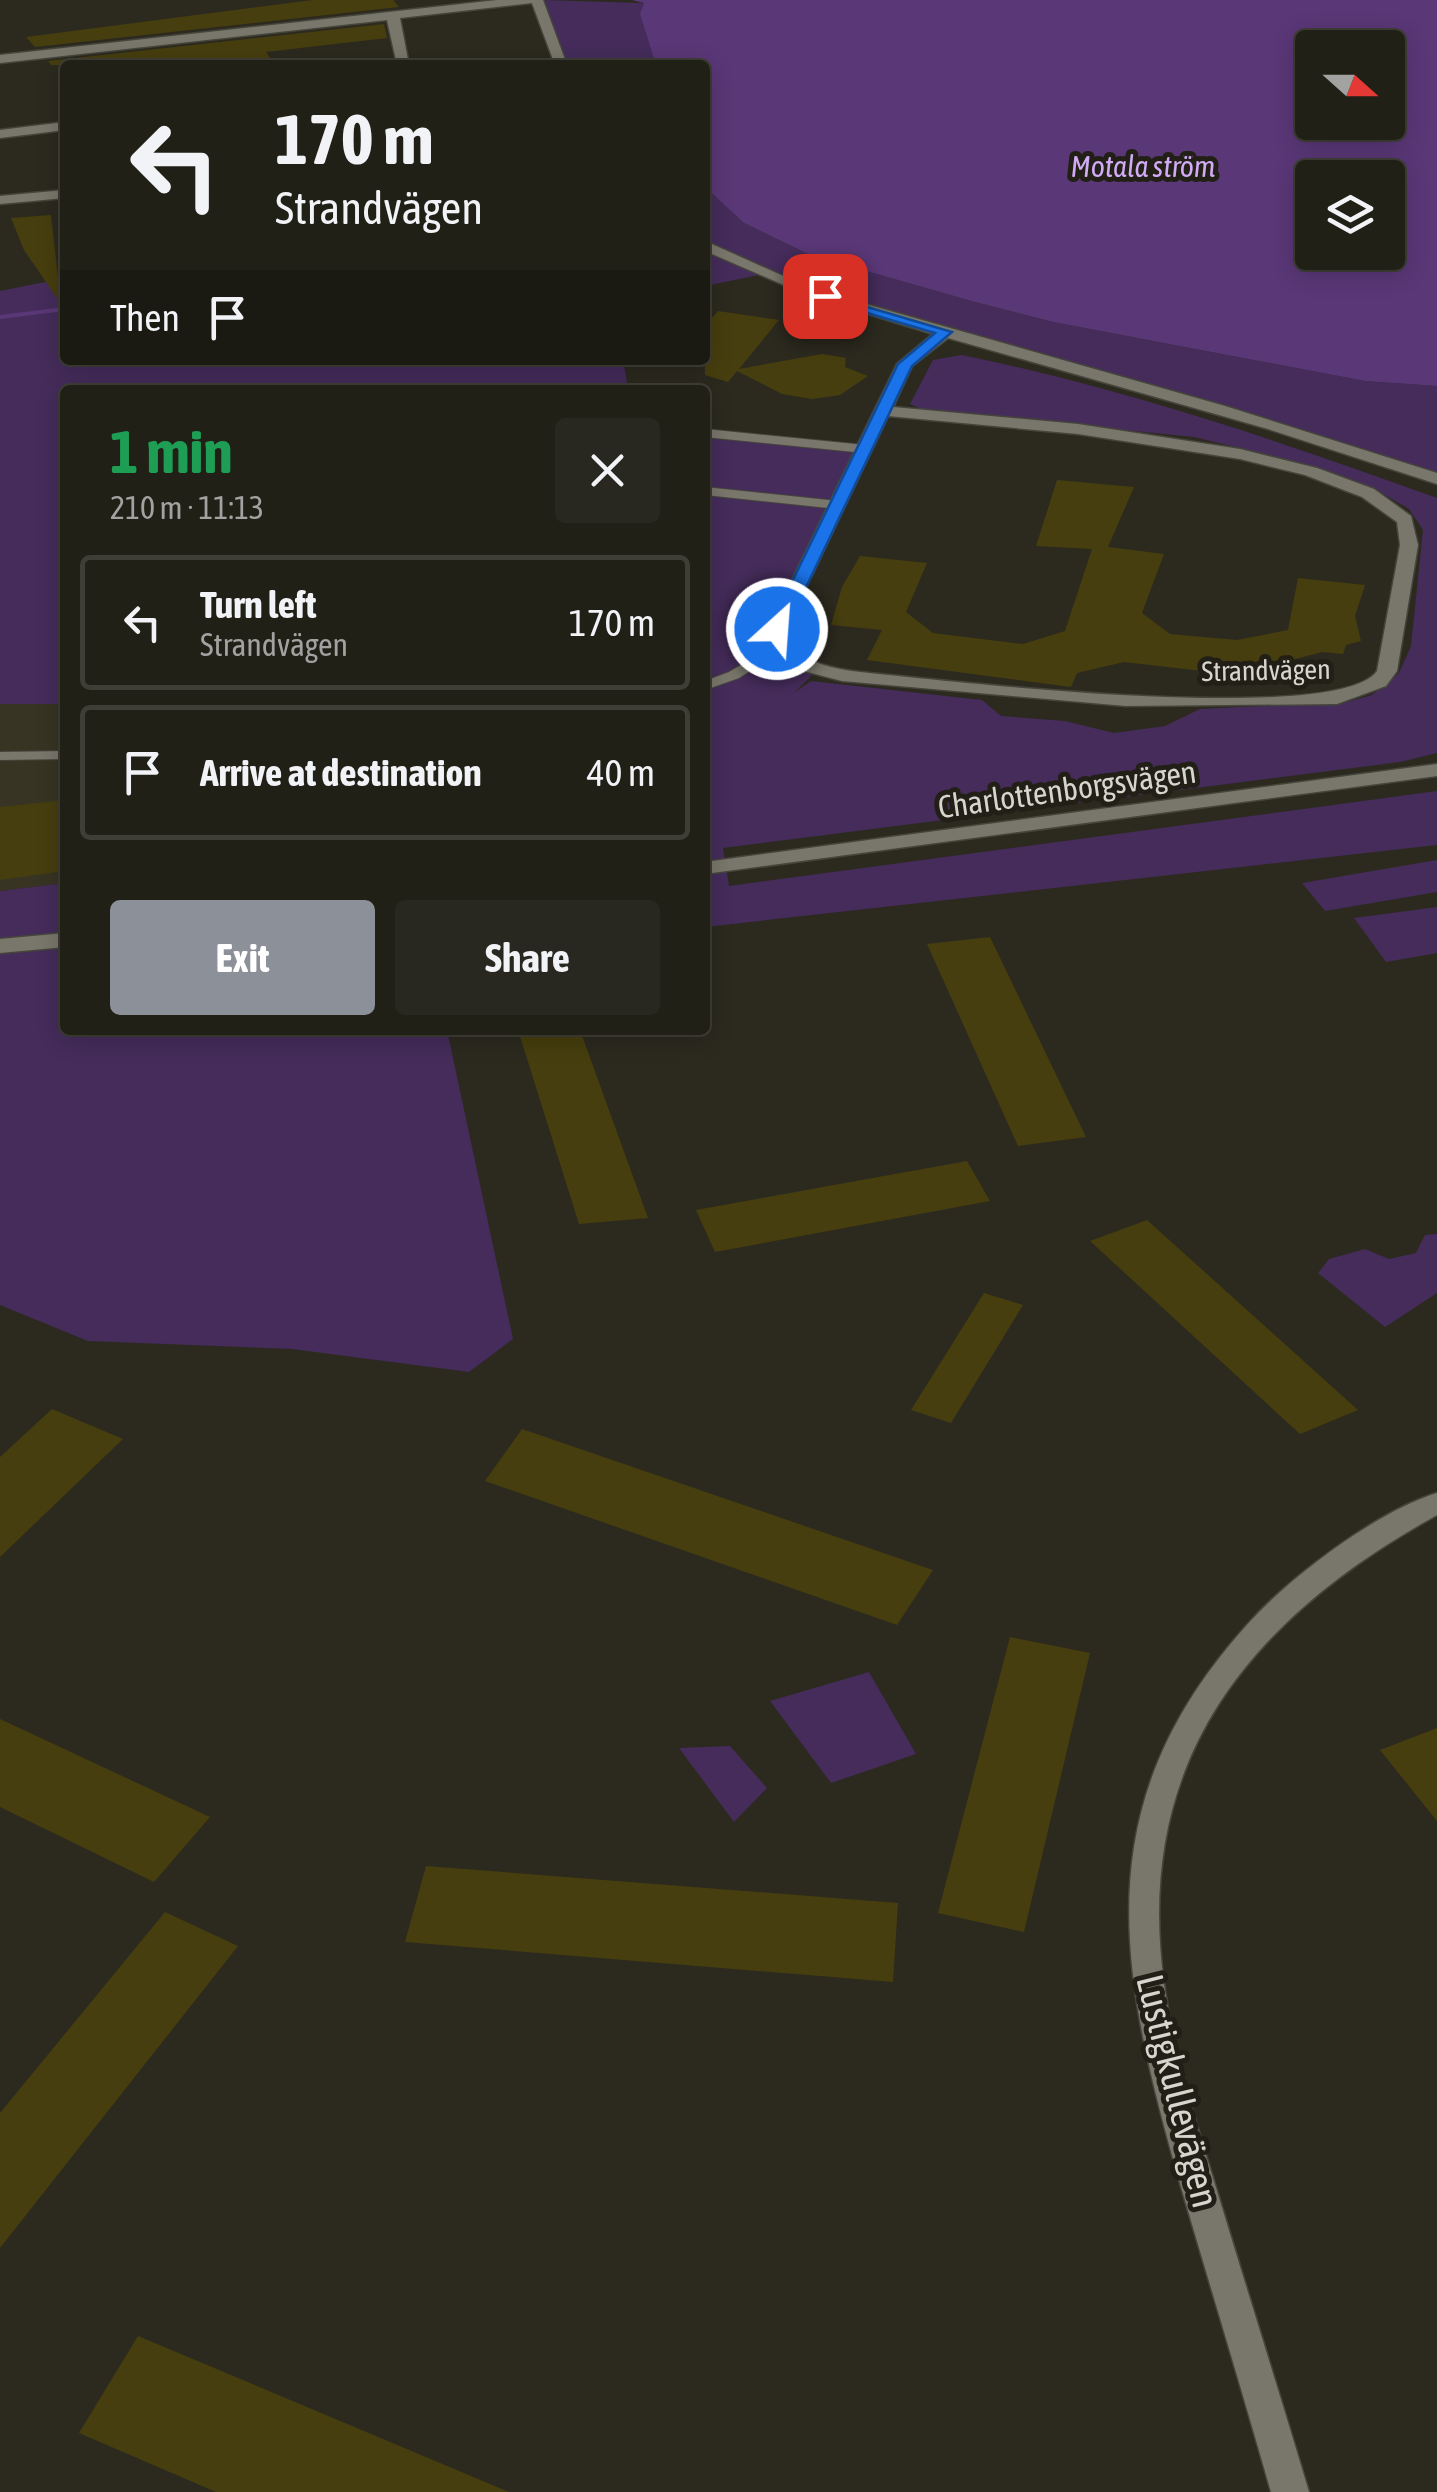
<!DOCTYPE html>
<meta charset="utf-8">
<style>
body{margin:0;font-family:"Asap Condensed",sans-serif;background:#292820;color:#f1f3f6;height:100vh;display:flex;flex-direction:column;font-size:38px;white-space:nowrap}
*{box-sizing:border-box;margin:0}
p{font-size:32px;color:#a2a3a1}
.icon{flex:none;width:55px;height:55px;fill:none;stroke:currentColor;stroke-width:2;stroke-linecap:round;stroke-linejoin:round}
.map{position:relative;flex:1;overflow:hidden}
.drawer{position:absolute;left:60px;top:385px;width:650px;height:650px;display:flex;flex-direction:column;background:#212017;border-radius:10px;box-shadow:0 5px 25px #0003,0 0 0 2px #3e3e36}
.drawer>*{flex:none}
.banner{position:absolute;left:60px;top:60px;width:650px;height:305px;border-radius:10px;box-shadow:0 5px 25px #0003,0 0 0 2px #3e3e36;background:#212017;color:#f1f3f6;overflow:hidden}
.needle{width:65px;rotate:111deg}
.tools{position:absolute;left:1295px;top:30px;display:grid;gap:20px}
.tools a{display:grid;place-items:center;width:110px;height:110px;border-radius:10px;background:#212017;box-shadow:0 5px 25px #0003,0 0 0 2px #3e3e36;font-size:50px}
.pin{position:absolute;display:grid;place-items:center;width:85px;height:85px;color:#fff;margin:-42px;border-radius:20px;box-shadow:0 5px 15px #0006}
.me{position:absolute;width:110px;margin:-55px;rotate:26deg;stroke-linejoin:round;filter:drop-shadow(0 0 8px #0008)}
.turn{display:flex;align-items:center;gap:35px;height:210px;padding:0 50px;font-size:45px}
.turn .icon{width:130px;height:130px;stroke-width:2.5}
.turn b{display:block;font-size:70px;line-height:85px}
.then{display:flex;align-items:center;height:95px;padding:0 50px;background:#0003;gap:20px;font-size:38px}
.round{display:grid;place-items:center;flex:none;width:105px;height:105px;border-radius:10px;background:#292820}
.head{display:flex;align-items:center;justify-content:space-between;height:170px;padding:0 50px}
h1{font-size:60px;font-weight:700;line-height:75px;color:#1e9e55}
.action{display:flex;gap:20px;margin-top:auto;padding:20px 50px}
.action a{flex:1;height:115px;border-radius:10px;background:#8c9099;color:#fff;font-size:40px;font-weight:700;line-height:115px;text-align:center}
.action a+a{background:#292820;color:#f1f3f6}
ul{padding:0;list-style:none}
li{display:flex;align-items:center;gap:30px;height:135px;margin:0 20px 15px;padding:0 30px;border:5px solid #3e3e36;border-radius:10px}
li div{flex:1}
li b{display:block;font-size:38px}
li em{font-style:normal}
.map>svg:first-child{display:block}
</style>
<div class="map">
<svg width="1437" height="2492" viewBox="0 0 1437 2492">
<rect width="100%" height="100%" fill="#2c2a1f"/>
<path fill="#373423" d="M 0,704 L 65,704 L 65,883 L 0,891 Z"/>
<path fill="#452c5b" d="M 541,0 L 644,3 L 641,14 L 656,65 L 568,65 Z
M 705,187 L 744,223 L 810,255 L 975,302 L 1053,322 L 1365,381 L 1437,386 L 1437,484 L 1169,396 L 839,301 L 769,273 L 705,286 Z
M 65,278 L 65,360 L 623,360 L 628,388 L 65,390 L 65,704 L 0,704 L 0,291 Z
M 962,355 C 1123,388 1283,442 1437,498 L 1437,753 L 1400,762 L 723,848 L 729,886 L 1437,791 L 1437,845 L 705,927 L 705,435 L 870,454 L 776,647 L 816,671 L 795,692 L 811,681 L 982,700 L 1001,716 L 1065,721 L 1114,733 L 1165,726 L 1200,709 L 1347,702 L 1372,695 L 1399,673 L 1411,646 L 1423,530 L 1409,509 L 1380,492 L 1273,456 L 1194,437 L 924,410 L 910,404 L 933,360 Z
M 1437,860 L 1437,892 L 1325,911 L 1302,883 Z
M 65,883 L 65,1030 L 447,1030 L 513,1339 L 469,1372 L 292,1349 L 88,1341 L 0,1305 L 0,891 Z
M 1437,907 L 1437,953 L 1386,962 L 1354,918 Z
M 1437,1234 L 1437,1293 L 1385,1327 L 1318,1273 L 1329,1259 L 1365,1249 L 1389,1259 L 1416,1253 L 1425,1235 Z
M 869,1672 L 916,1754 L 831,1783 L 770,1701 Z
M 730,1746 L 767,1788 L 734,1822 L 679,1748 Z"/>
<path fill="#5a3777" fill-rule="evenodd" d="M 632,0 L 1437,0 L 1437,386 L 1365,381 L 1053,322 L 975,302 L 810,255 L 744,223 L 705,187 L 705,65 L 656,65 L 640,14 L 644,3 ZM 1312,48 L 1388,48 L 1388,122 L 1312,122 ZM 1312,178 L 1388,178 L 1388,252 L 1312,252 Z"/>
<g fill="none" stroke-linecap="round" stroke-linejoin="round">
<path fill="#5a3777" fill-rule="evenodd" d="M 65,307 L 65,311 L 0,319 L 0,315 Z"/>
</g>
<path fill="#463e0e" d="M 313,0 L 393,0 L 399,7 L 35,47 L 26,37 Z
M 384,24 L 387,38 L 266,52 L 275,65 L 51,65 L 48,61 Z
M 51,215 L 61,304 L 24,250 L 11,218 Z
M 718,311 L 779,320 L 739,369 L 822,354 L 846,358 L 845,367 L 868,376 L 840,395 L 812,399 L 782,394 L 737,371 L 728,382 L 705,375 L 705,326 Z
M 1057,480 L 1134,487 L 1108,547 L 1164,554 L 1142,613 L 1170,634 L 1237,640 L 1288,630 L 1298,578 L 1365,585 L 1355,616 L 1361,641 L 1346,645 L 1343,654 L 1322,652 L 1284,662 L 1281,680 L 1124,662 L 1077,673 L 1071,687 L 867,660 L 882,630 L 831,625 L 842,587 L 860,556 L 927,563 L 906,612 L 933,633 L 1023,644 L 1065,631 L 1092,549 L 1036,546 Z
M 65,800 L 65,871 L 0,880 L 0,807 Z
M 990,937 L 1086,1137 L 1018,1146 L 927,944 Z
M 518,1030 L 580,1030 L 648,1218 L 579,1224 Z
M 967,1161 L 990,1201 L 715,1252 L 696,1210 Z
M 1147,1220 L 1358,1410 L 1300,1434 L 1090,1241 Z
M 984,1293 L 1023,1305 L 951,1423 L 911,1410 Z
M 52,1409 L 123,1439 L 0,1557 L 0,1457 Z
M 522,1429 L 933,1570 L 897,1625 L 485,1481 Z
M 1010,1637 L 1090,1653 L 1024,1932 L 938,1913 Z
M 0,1719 L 210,1817 L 154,1882 L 0,1807 Z
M 1437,1728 L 1437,1821 L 1380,1750 Z
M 426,1866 L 898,1903 L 893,1982 L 405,1942 Z
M 165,1912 L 238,1946 L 0,2248 L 0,2113 Z
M 138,2336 L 509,2492 L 216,2492 L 79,2433 Z"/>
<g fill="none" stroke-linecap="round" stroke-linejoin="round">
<defs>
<path id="lane" d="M 705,429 L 865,445 L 871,449 L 865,453 L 705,437 Z
M 705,487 L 838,501 L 844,505 L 838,509 L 705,495 Z
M 776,644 L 783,648 L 781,651 L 739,678 L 705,690 L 705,681 L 729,672 Z
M 65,751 L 65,759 L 0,760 L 0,752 Z"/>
<path id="street" d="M 497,0 L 543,0 L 567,65 L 555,65 L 532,3 L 400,18 L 409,65 L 397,65 L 387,20 L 0,63 L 0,55 Z
M 65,122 L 65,130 L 0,138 L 0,130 Z
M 65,190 L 65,198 L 0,204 L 0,196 Z
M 705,241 L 781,275 L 855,301 L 1225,406 L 1437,473 L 1437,484 L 1268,429 L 948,338 L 912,366 L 893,407 L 1078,424 L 1240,449 L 1317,468 L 1374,489 L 1411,516 L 1418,545 L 1397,671 L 1386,686 L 1337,704 L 1126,706 L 842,681 L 800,670 L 767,648 L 768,629 L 897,364 L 933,334 L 807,295 L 705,251 ZM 888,416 L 1078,434 L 1240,459 L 1305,475 L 1362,497 L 1397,522 L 1400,545 L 1377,671 C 1337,727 939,680 860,672 C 833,669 809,663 786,646 L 786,629 Z
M 1437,1493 L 1437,1515 C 1251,1618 1133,1759 1164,1983 C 1173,2050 1194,2116 1214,2181 C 1245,2284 1278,2388 1309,2492 L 1271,2492 C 1242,2390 1211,2289 1181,2187 C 1120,1973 1083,1808 1246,1626 C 1287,1579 1377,1511 1437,1493 Z"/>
<path id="secondary" d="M 1437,764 L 1437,776 L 705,874 L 705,862 Z
M 65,933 L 65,947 L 0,953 L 0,939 Z"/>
</defs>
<use href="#lane" stroke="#46453c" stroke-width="2"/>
<use href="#street" stroke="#46453c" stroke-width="3"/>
<use href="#secondary" stroke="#46453c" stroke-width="3"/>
<use href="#lane" fill="#79776b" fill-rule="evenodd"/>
<use href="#street" fill="#79776b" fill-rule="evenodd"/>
<use href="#secondary" fill="#79776b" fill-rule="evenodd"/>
</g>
<path fill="#1a73e8" stroke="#114b97" stroke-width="2.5" d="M 820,293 L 952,332 L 912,366 L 786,629 L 777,634 L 769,629 L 898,364 L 935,333 L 820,299 Z"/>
<g text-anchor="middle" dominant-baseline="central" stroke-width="10" stroke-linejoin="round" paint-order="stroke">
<g font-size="28" fill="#d6d5ce" stroke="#222016">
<text transform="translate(1266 670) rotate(-1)">Strandvägen</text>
</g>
<g font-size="30" font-style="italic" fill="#d1abf6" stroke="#222016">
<text x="1143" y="166">Motala ström</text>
</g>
<g font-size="32" fill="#d6d5ce" stroke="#222016">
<text transform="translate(1067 789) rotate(-8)">Charlottenborgsvägen</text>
</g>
<g font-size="38" fill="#d6d5ce" stroke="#222016">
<text transform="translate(1178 2091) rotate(76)">Lustigkullevägen</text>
</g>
</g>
</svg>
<div class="tools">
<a><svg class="needle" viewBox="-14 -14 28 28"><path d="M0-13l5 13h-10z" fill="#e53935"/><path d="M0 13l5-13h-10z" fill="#a2a3a1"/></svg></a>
<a><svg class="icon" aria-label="layers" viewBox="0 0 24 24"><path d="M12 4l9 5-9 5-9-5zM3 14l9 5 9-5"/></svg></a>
</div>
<div class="pin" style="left:825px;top:296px;background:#d93025"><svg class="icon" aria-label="arrive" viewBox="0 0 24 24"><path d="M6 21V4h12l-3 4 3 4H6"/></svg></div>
<svg class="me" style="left:777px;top:629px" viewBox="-20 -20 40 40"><circle r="17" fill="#1a73e8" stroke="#fff" stroke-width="3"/><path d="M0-11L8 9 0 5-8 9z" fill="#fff"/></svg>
<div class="banner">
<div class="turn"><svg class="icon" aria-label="left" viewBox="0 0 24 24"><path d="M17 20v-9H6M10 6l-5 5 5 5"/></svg><div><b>170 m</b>Strandvägen</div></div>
<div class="then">Then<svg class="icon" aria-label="arrive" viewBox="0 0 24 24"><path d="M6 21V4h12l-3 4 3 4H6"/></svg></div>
</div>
<section class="drawer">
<div class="head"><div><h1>1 min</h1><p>210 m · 11:13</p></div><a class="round"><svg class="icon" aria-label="close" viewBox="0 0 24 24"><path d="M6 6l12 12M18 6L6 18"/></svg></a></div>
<ul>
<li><svg class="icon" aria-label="left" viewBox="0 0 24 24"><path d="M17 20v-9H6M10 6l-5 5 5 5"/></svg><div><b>Turn left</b><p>Strandvägen</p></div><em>170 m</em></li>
<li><svg class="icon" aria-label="arrive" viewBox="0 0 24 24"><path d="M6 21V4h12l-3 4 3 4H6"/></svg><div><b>Arrive at destination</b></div><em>40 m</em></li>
</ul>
<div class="action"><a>Exit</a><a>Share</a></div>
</section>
</div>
